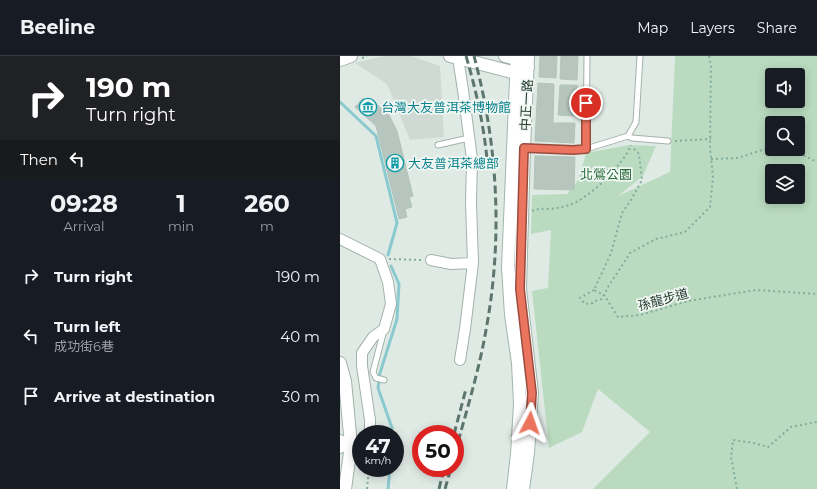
<!DOCTYPE html>
<meta charset="utf-8">
<style>
body{margin:0;font-family:Montserrat,"Noto Sans TC",sans-serif;background:#20242c;color:#f1f3f6;height:100vh;display:flex;flex-direction:column;font-size:15px;white-space:nowrap}
*{box-sizing:border-box;margin:0}
p{font-size:13px;color:#9ea1a6}
.icon{flex:none;width:22px;height:22px;fill:none;stroke:currentColor;stroke-width:2;stroke-linecap:round;stroke-linejoin:round}
.map{position:relative;flex:1;overflow:hidden}
.side{display:flex;flex-direction:column;background:#171b24;width:340px}
.side>*{flex:none}
.hud{background:#202124;color:#fff;overflow:hidden}
.tools{position:absolute;left:425px;top:12px;display:grid;gap:8px}
.tools a{display:grid;place-items:center;width:40px;height:40px;border-radius:4px;background:#171b24;box-shadow:0 2px 10px #0003;font-size:20px}
.speed{position:absolute;left:12px;top:369px;display:flex;gap:8px;font-size:20px;font-weight:700;text-align:center}
.speed>*{display:grid;place-content:center;width:52px;height:52px;border-radius:50%;background:#171b24;box-shadow:0 2px 10px #0003;line-height:1}
.speed small{font-size:10px;font-weight:400}
.speed .limit{border:6px solid #d22;background:#fff;color:#111}
.pin{position:absolute;display:grid;place-items:center;width:34px;height:34px;color:#fff;margin:-17px;border:2px solid #fff;border-radius:50%;box-shadow:0 1px 4px #0007}
.me{position:absolute;width:44px;margin:-22px;rotate:4deg;stroke-linejoin:round;filter:drop-shadow(0 0 3px #0008)}
.turn{display:flex;align-items:center;gap:14px;height:84px;padding:0 20px;font-size:18px}
.turn .icon{width:52px;height:52px;stroke-width:2.5}
.turn b{display:block;font-size:28px;line-height:34px}
.then{display:flex;align-items:center;height:38px;padding:0 20px;background:#0003;gap:8px;font-size:15px}
.eta{display:flex;justify-content:space-evenly;align-items:center;height:68px;text-align:center}
.eta b{font-size:24px;font-weight:700;line-height:28px}
ul{padding:0;list-style:none}
li{display:flex;align-items:center;gap:12px;height:60px;padding:0 20px}
li div{flex:1}
li b{display:block;font-size:15px}
li em{font-style:normal}
header{display:flex;align-items:center;gap:24px;box-sizing:border-box;height:56px;padding:0 20px;background:#171b24;border-bottom:1px solid #363941}
header strong{font-size:19px}
nav{display:flex;gap:22px;margin-inline-start:auto;font-size:14px}
main{display:flex;flex:1;min-height:0}
.map>svg:first-child{display:block}
</style>
<header>
<strong>Beeline</strong>
<nav><a>Map</a><a>Layers</a><a>Share</a></nav>
</header>
<main>
<section class="side">
<div class="hud">
<div class="turn"><svg class="icon" aria-label="right" viewBox="0 0 24 24"><path d="M7 20v-9h11M14 6l5 5-5 5"/></svg><div><b>190 m</b>Turn right</div></div>
<div class="then">Then<svg class="icon" aria-label="left" viewBox="0 0 24 24"><path d="M17 20v-9H6M10 6l-5 5 5 5"/></svg></div>
</div>
<div class="eta">
<div><b>09:28</b><p>Arrival</p></div>
<div><b>1</b><p>min</p></div>
<div><b>260</b><p>m</p></div>
</div>
<ul>
<li><svg class="icon" aria-label="right" viewBox="0 0 24 24"><path d="M7 20v-9h11M14 6l5 5-5 5"/></svg><div><b>Turn right</b></div><em>190 m</em></li>
<li><svg class="icon" aria-label="left" viewBox="0 0 24 24"><path d="M17 20v-9H6M10 6l-5 5 5 5"/></svg><div><b>Turn left</b><p>成功街6巷</p></div><em>40 m</em></li>
<li><svg class="icon" aria-label="arrive" viewBox="0 0 24 24"><path d="M6 21V4h12l-3 4 3 4H6"/></svg><div><b>Arrive at destination</b></div><em>30 m</em></li>
</ul>
</section>
<div class="map">
<svg width="477" height="433" viewBox="0 0 477 433">
<rect width="100%" height="100%" fill="#e0eae5"/>
<path fill="#cfdad4" d="M 44,0 L 71,0 L 100,10 L 104,81 L 70,84 L 47,28 L 15,7 Z"/>
<path fill="#badbc0" fill-rule="evenodd" d="M 335,0 L 477,0 L 477,433 L 253,433 L 310,376 L 258,333 L 242,376 L 209,392 L 192,235 L 208,232 L 211,174 L 191,178 L 192,139 L 227,138 L 239,123 L 246,97 L 289,89 L 316,90 L 303,120 L 278,140 L 330,116 ZM 432,19 L 458,19 L 458,45 L 432,45 ZM 432,67 L 458,67 L 458,93 L 432,93 ZM 432,115 L 458,115 L 458,141 L 432,141 Z"/>
<g fill="none" stroke-linecap="round" stroke-linejoin="round">
<path stroke="#8ac9cd" stroke-width="3" d="M 0,46 L 36,80 L 57,167 L 48,199
M 51,210 L 59,228 L 57,263 L 40,317 L 38,332 L 52,372 L 51,378
M 48,433 L 50,412"/>
</g>
<path fill="#b6c5be" stroke="#b3c4bb" d="M 200,0 L 217,0 L 216,22 L 199,21 Z
M 221,0 L 238,0 L 237,24 L 220,23 Z
M 198,27 L 214,28 L 213,67 L 235,67 L 234,87 L 195,85 Z
M 220,29 L 237,29 L 235,60 L 218,59 Z
M 23,42 L 32,50 L 35,47 L 49,59 L 57,75 L 73,140 L 69,141 L 72,151 L 65,153 L 67,161 L 59,163 L 36,70 L 15,51 Z
M 195,100 L 235,101 L 234,134 L 194,133 Z"/>
<g fill="none" stroke-linecap="round" stroke-linejoin="round">
<defs>
<path id="service" d="M 288,80 L 292,82 L 328,85
M 98,89 L 129,82
M 185,92 L 233,94 L 246,93 L 288,80 L 296,66 L 300,0
M 246,93 L 247,0
M 44,274 L 33,316 L 36,322 L 44,324"/>
<path id="minor" d="M 118,2 L 123,34 L 132,103 L 131,146 L 133,207 L 125,273 L 120,304
M 0,183 L 40,203 L 48,226 L 51,248 L 44,273 L 33,281 L 22,297 L 22,310 L 30,364 L 30,378
M 91,204 L 111,208 L 133,207"/>
<path id="tertiary" d="M 110,0 L 176,17 L 188,11 L 177,3 L 165,0
M 0,4 L 11,0
M 0,307 L 5,325 L 11,389 L 5,433
M 0,385 L 0,391"/>
<path id="secondary" d="M 173,433 L 177,398 L 180,348 L 178,307 L 171,259 L 168,211 L 177,0
M 183,433 L 188,397 L 192,337 L 180,233 L 184,92 L 188,0"/>
</defs>
<use href="#service" stroke="#a3b2ab" stroke-width="7"/>
<use href="#minor" stroke="#a3b2ab" stroke-width="12"/>
<use href="#tertiary" stroke="#a3b2ab" stroke-width="14"/>
<use href="#secondary" stroke="#a0b6ac" stroke-width="14"/>
<path stroke="#82ad9c" stroke-width="2" stroke-dasharray="2 3" stroke-linecap="butt" d="M 369,0 L 371,9 L 370,92 L 373,121 L 370,151 L 345,176 L 316,183 L 290,197 L 276,219 L 269,229 L 264,239 L 278,261 L 300,259 L 348,245 L 416,234 L 477,238
M 22,2 L 27,0
M 335,85 L 371,83
M 371,103 L 398,102 L 425,93 L 457,96 L 477,106
M 192,155 C 198,152 204,153 211,153 C 217,152 223,151 229,149 C 249,143 284,108 291,89
M 49,203 L 83,204
M 254,234 L 240,242 L 245,248 L 253,247 L 257,244 L 262,243 L 264,239 L 254,234 L 271,197 L 282,157 L 291,144 L 302,124 L 299,98 L 292,91
M 27,433 L 29,412
M 397,433 L 391,401 L 393,384 L 413,387 L 428,391 L 451,371 L 477,366"/>
<use href="#service" stroke="#fff" stroke-width="5"/>
<use href="#minor" stroke="#fff" stroke-width="10"/>
<use href="#tertiary" stroke="#fff" stroke-width="12"/>
<use href="#secondary" stroke="#fff" stroke-width="12"/>
<path stroke="#5c766d" stroke-width="3" stroke-dasharray="8 4" stroke-linecap="butt" d="M 126,0 C 137,37 145,75 148,114
M 114,378 L 126,333
M 115,397 C 126,356 139,315 146,274 C 163,183 158,89 134,0
M 99,433 L 104,412
M 105,433 L 111,412"/>
</g>
<g fill="none" stroke-linecap="round" stroke-linejoin="round">
<defs>
<path id="route" d="M 190,367 L 192,337 L 180,233 L 184,92 L 233,94 L 246,93 L 246,47"/>
</defs>
<use href="#route" stroke="#994b3d" stroke-width="10"/>
<use href="#route" stroke="#eb745e" stroke-width="7"/>
</g>
<defs>
<symbol id="museum-ring" viewBox="-11 -11 22 22"><circle r="9.5" fill="#f1f7f3" stroke="#0f9aa8" stroke-width="1.5"/><path d="M0-6L6-3V-2H-6V-3ZM-5-1h2V3h-2ZM-1-1h2V3h-2ZM3-1h2V3H3ZM-6 4H6V6H-6Z" fill="#0f9aa8"/></symbol>
<symbol id="building-ring" viewBox="-11 -11 22 22"><circle r="9.5" fill="#f1f7f3" stroke="#0f9aa8" stroke-width="1.5"/><path d="M-4-6H4V6H1V3H-1V6H-4ZM-2.5-4.3h1.7v1.8h-1.7ZM.8-4.3h1.7v1.8H.8ZM-2.5-1h1.7V.8h-1.7ZM.8-1h1.7V.8H.8Z" fill="#0f9aa8"/></symbol>
</defs>
<g fill-rule="evenodd">
<use href="#museum-ring" x="18" y="41" width="20" height="20"/>
<use href="#building-ring" x="45" y="97" width="20" height="20"/>
</g>
<g text-anchor="middle" dominant-baseline="central" stroke-width="3.5" stroke-linejoin="round" paint-order="stroke">
<g font-size="13" fill="#223a31" stroke="#f1f7f3">
<text transform="translate(186 49) rotate(-87)">中正一路</text>
<text transform="translate(323 243) rotate(-15)">孫龍步道</text>
</g>
<g font-size="13" fill="#0d838f" stroke="#f1f7f3" text-anchor="start">
<text x="41" y="51">台灣大友普洱茶博物館</text>
<text x="68" y="107">大友普洱茶總部</text>
</g>
<g font-size="13" fill="#2e6f42" stroke="#f1f7f3">
<text x="266" y="118">北鶯公園</text>
</g>
</g>
</svg>
<div class="tools">
<a><svg class="icon" aria-label="sound" viewBox="0 0 24 24"><path d="M4 9h4l5-4v14l-5-4H4zM17 9q2 3 0 6"/></svg></a>
<a><svg class="icon" aria-label="search" viewBox="0 0 24 24"><circle cx="10" cy="10" r="6"/><path d="M15 15l6 6"/></svg></a>
<a><svg class="icon" aria-label="layers" viewBox="0 0 24 24"><path d="M12 4l9 5-9 5-9-5zM3 14l9 5 9-5"/></svg></a>
</div>
<div class="speed"><div>47<small>km/h</small></div><div class="limit">50</div></div>
<div class="pin" style="left:246px;top:47px;background:#d93025"><svg class="icon" aria-label="arrive" viewBox="0 0 24 24"><path d="M6 21V4h12l-3 4 3 4H6"/></svg></div>
<svg class="me" style="left:190px;top:367px" viewBox="-20 -20 40 40"><path d="M0-17L14 15 0 8-14 15z" fill="#eb745e" stroke="#fff" stroke-width="4"/></svg>
</div>
</main>
